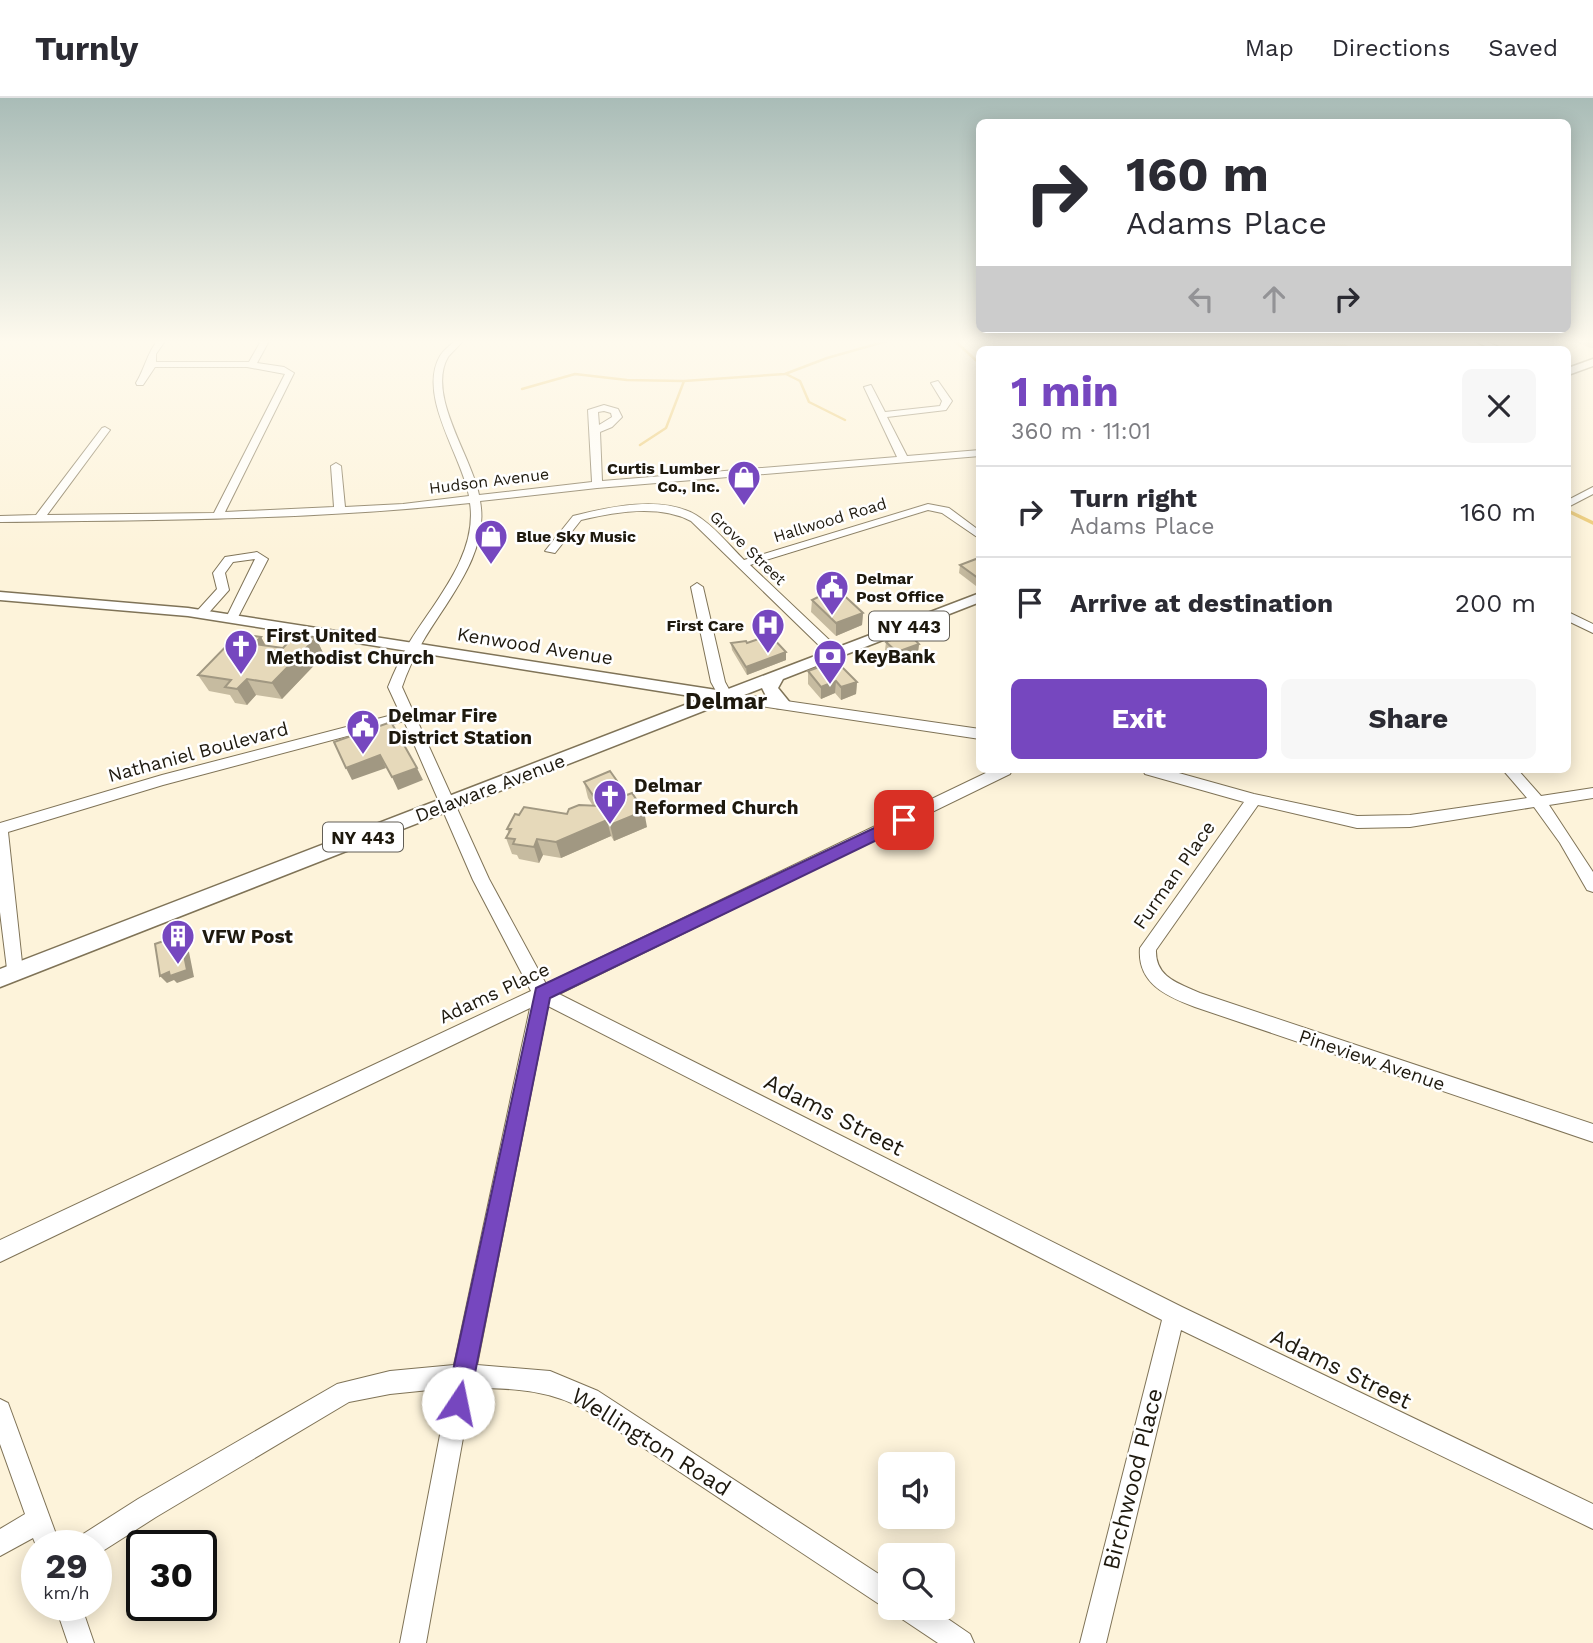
<!DOCTYPE html>
<meta charset="utf-8">
<style>
body{margin:0;font-family:"Work Sans",sans-serif;background:#f7f7f7;color:#2b2b33;height:100vh;display:flex;flex-direction:column;font-size:26px;white-space:nowrap}
*{box-sizing:border-box;margin:0}
p{font-size:23px;color:#7c7c81}
.icon{flex:none;width:38px;height:38px;fill:none;stroke:currentColor;stroke-width:2;stroke-linecap:round;stroke-linejoin:round}
.map{position:relative;flex:1;overflow:hidden}
.side{position:absolute;left:976px;top:248px;width:595px;height:427px;display:flex;flex-direction:column;background:#fff;border-radius:10px;box-shadow:0 4px 18px #0003}
.side>*{flex:none}
.guide{position:absolute;left:976px;top:21px;width:595px;height:214px;border-radius:10px;box-shadow:0 4px 18px #0003;background:#fff;color:#2b2b33;overflow:hidden}
.buttons{position:absolute;left:878px;top:1354px;display:grid;gap:14px}
.buttons a{display:grid;place-items:center;width:77px;height:77px;border-radius:10px;background:#fff;box-shadow:0 4px 18px #0003;font-size:35px}
.speed{position:absolute;left:21px;top:1432px;display:flex;gap:14px;font-size:35px;font-weight:700;text-align:center}
.speed>*{display:grid;place-content:center;width:91px;height:91px;border-radius:50%;background:#fff;box-shadow:0 4px 18px #0003;line-height:1}
.speed small{font-size:18px;font-weight:400}
.speed .limit{border:4px solid #111;border-radius:10px;background:#fff;color:#111}
.pin{position:absolute;display:grid;place-items:center;width:60px;height:60px;color:#fff;margin:-30px;border-radius:14px;box-shadow:0 4px 10px #0006}
.me{position:absolute;width:77px;margin:-38px;rotate:11deg;stroke-linejoin:round;filter:drop-shadow(0 0 5px #0008)}
.turn{display:flex;align-items:center;gap:24px;height:147px;padding:0 35px;font-size:32px}
.turn .icon{width:91px;height:91px;stroke-width:2.5}
.turn b{display:block;font-size:49px;line-height:60px}
.lanes{display:flex;align-items:center;height:66px;padding:0 35px;background:#0003;justify-content:center;gap:35px;direction:ltr}
.lanes .off{opacity:.35}
.round{display:grid;place-items:center;flex:none;width:74px;height:74px;border-radius:10px;background:#f7f7f7}
.head{display:flex;align-items:center;justify-content:space-between;height:119px;padding:0 35px}
h1{font-size:42px;font-weight:700;line-height:52px;color:#7647bf}
.button{display:flex;gap:14px;margin-top:auto;padding:14px 35px}
.button a{flex:1;height:80px;border-radius:10px;background:#7647bf;color:#fff;font-size:28px;font-weight:700;line-height:80px;text-align:center}
.button a+a{background:#f7f7f7;color:#2b2b33}
ul{padding:0;list-style:none}
li{display:flex;align-items:center;gap:21px;height:91px;padding:0 35px;border-top:2px solid #e1e1e2}
li div{flex:1}
li b{display:block;font-size:26px}
li em{font-style:normal}
header{display:flex;align-items:center;gap:42px;box-sizing:border-box;height:98px;padding:0 35px;background:#fff;border-bottom:2px solid #e1e1e2}
header strong{font-size:33px}
nav{display:flex;gap:38px;margin-inline-start:auto;font-size:24px}
.map>svg:first-child{display:block}
</style>
<header>
<strong>Turnly</strong>
<nav><a>Map</a><a>Directions</a><a>Saved</a></nav>
</header>
<div class="map">
<svg width="1593" height="1545" viewBox="0 0 1593 1545">
<rect width="100%" height="100%" fill="#fdf3da"/>
<g fill="none" stroke-linecap="round" stroke-linejoin="round">
<path stroke="#ebc76e" stroke-width="2.5" d="M 955,243 L 980,266
M 1312,243 L 1346,248 L 1352,252
M 786,276 L 800,283 L 809,304 L 845,322
M 522,291 L 575,276 L 627,282 L 683,283
M 640,347 L 666,330 L 684,283 L 785,276 L 827,260 L 887,243"/>
<path stroke="#ebc76e" stroke-width="3.5" d="M 1568,413 L 1593,425"/>
<defs>
<path id="minor" d="M 157,243 L 165,243 L 156,256 L 156,264 L 249,264 L 261,243 L 269,243 L 257,265 L 284,269 L 294,275 L 225,414 L 334,409 L 331,368 L 336,365 L 341,368 L 345,409 L 403,406 L 469,398 C 462,358 417,298 440,258 C 443,253 450,247 455,243 L 463,243 C 459,248 452,254 448,259 C 426,297 472,359 479,397 L 592,384 L 588,312 L 604,307 L 618,311 L 622,319 L 612,329 L 600,334 L 602,383 L 897,359 L 864,289 L 871,287 L 885,314 L 940,308 L 942,303 L 931,285 L 938,283 L 952,303 L 946,312 L 887,319 L 907,358 L 980,352 L 980,358 L 597,390 L 480,403 C 490,456 446,503 422,545 C 414,559 407,574 402,589 L 489,781 L 546,886 L 992,672 L 1012,672 L 1010,676 L 559,896 L 1182,1209 L 1593,1406 L 1593,1431 L 1181,1232 L 1106,1545 L 1080,1545 L 1162,1222 L 548,908 L 477,1267 L 550,1273 L 598,1293 L 891,1484 L 891,1510 L 932,1510 L 970,1536 L 974,1545 L 938,1545 L 899,1519 L 895,1510 L 891,1512 L 882,1508 L 591,1315 C 553,1292 515,1290 472,1290 L 426,1545 L 400,1545 L 449,1290 L 390,1296 L 349,1304 L 156,1419 L 98,1456 L 96,1447 L 77,1447 L 80,1438 L 138,1401 L 337,1286 L 390,1273 L 454,1267 L 530,910 L 0,1164 L 0,1142 L 531,893 L 473,782 L 404,623 L 163,687 L 8,734 L 23,874 L 20,879 L 14,881 L 8,879 L 0,814 L 0,725 L 162,677 L 400,615 L 388,589 C 394,574 401,559 409,545 C 434,504 478,457 470,405 C 314,422 156,422 0,424 L 0,418 L 36,417 L 102,330 L 105,329 L 110,332 L 47,417 L 214,415 L 285,276 L 247,269 L 155,269 L 143,287 L 137,287 L 136,285 C 145,270 147,256 157,243 ZM 604,313 L 611,315 L 612,319 L 599,327 L 598,314 Z
M 1474,243 L 1485,243 L 1506,252 L 1494,252 Z
M 1593,389 L 1593,396 L 1568,409 L 1568,402 Z
M 928,406 L 949,410 L 980,433 L 980,441 L 942,415 L 928,412 L 750,467 L 842,554 L 842,560 L 832,560 L 691,423 C 659,406 615,414 581,422 L 555,455 L 545,453 L 573,418 C 609,409 662,397 696,417 C 714,428 729,447 744,462 Z
M 257,454 L 268,461 L 236,523 L 232,524 L 226,520 L 255,461 L 233,464 L 225,475 L 229,492 L 205,519 L 197,519 L 197,513 L 217,491 L 213,475 L 225,459 Z
M 697,485 L 703,489 L 725,584 L 731,595 L 980,631 L 980,641 L 721,602 L 711,584 L 691,489 Z
M 1568,514 L 1593,526 L 1593,535 L 1568,523 Z
M 1143,672 L 1168,672 L 1254,696 L 1357,718 L 1410,717 L 1527,700 L 1503,672 L 1518,672 L 1541,698 L 1593,690 L 1593,700 L 1549,707 L 1593,774 L 1593,794 L 1587,792 L 1560,745 L 1534,709 L 1410,729 L 1357,730 L 1258,707 L 1156,852 C 1155,879 1178,885 1200,895 L 1593,1026 L 1593,1044 L 1195,909 C 1166,898 1137,885 1140,850 L 1244,704 L 1145,676 Z
M 0,1301 L 8,1305 L 60,1447 L 37,1447 L 37,1450 L 33,1440 L 0,1458 L 0,1431 L 25,1416 L 0,1346 Z
M 55,1507 L 81,1507 L 94,1545 L 68,1545 Z"/>
<path id="major" d="M 1593,261 L 1593,268 L 1568,277 L 1568,270 Z
M 0,494 L 188,510 L 723,593 L 980,495 L 980,504 L 783,581 L 778,590 L 791,606 L 789,610 L 777,610 L 768,602 L 762,590 L 0,889 L 0,871 L 703,600 L 188,518 L 0,502 Z"/>
</defs>
<use href="#minor" stroke="#7f7357" stroke-width="2"/>
<use href="#major" stroke="#7f7357" stroke-width="3"/>
<use href="#minor" fill="#fff" fill-rule="evenodd"/>
<use href="#major" fill="#fff" fill-rule="evenodd"/>
</g>
<path fill="#c6bba0" d="M 1576,243 L 1593,243 L 1593,250 L 1591,250 L 1575,244 Z
M 976,461 L 980,487 L 976,488 L 959,475 L 960,467 Z
M 812,502 L 863,515 L 862,527 L 836,538 L 811,514 Z
M 261,539 L 266,548 L 283,550 L 316,540 L 324,557 L 282,601 L 256,597 L 247,607 L 235,605 L 230,597 L 209,593 L 198,577 Z
M 886,544 L 919,546 L 918,554 L 896,562 L 885,552 Z
M 731,545 L 786,554 L 786,562 L 747,577 L 732,552 Z
M 808,573 L 857,584 L 856,596 L 841,602 L 835,595 L 821,601 L 808,586 Z
M 584,684 L 647,729 L 614,743 L 611,738 L 561,760 L 543,757 L 539,765 L 519,761 L 517,757 L 512,756 L 506,740 L 509,736 L 507,731 L 519,717 L 567,716 L 593,708 L 588,700 Z"/>
<path fill="#a19882" d="M 980,479 L 980,487 L 976,488 L 978,480 Z
M 863,515 L 862,527 L 836,538 L 836,525 Z
M 261,539 L 270,556 L 254,546 Z
M 316,540 L 324,557 L 282,601 L 272,585 Z
M 919,546 L 918,554 L 896,562 L 897,554 Z
M 786,554 L 786,562 L 747,577 L 746,569 Z
M 247,581 L 256,597 L 247,607 L 237,591 Z
M 836,583 L 835,595 L 821,601 L 821,589 Z
M 857,584 L 856,596 L 841,602 L 841,589 Z
M 380,657 L 386,670 L 352,682 L 346,670 Z
M 417,670 L 423,682 L 398,692 L 392,679 Z
M 644,713 L 647,729 L 614,743 L 610,727 Z
M 607,722 L 611,738 L 561,760 L 556,744 Z
M 537,741 L 543,757 L 539,765 L 534,749 Z
M 175,839 L 182,846 L 183,856 L 176,849 Z
M 182,847 L 189,854 L 194,879 L 177,885 L 174,882 L 167,885 L 160,878 Z"/>
<path fill="#e6d9ba" stroke="#a19882" stroke-width="2" d="M 976,461 L 980,464 L 980,479 L 978,480 L 960,467 Z
M 836,490 L 863,515 L 836,525 L 812,502 Z
M 908,535 L 919,546 L 897,554 L 886,544 Z
M 238,536 L 261,539 L 254,546 L 283,550 L 295,537 L 316,540 L 272,585 L 247,581 L 237,591 L 225,589 L 231,582 L 198,577 Z
M 770,537 L 786,554 L 746,569 L 731,545 L 746,543 L 747,545 Z
M 836,563 L 857,584 L 841,589 L 836,583 L 821,589 L 808,573 Z
M 391,624 L 417,670 L 392,679 L 380,657 L 346,670 L 334,644 Z
M 610,673 L 627,697 L 632,695 L 644,713 L 610,727 L 607,722 L 556,744 L 537,741 L 534,749 L 513,746 L 515,741 L 506,740 L 511,731 L 507,731 L 515,716 L 519,717 L 524,709 L 567,716 L 569,711 L 579,707 L 600,708 L 584,684 Z
M 175,839 L 176,849 L 182,847 L 187,872 L 170,878 L 169,874 L 160,878 L 155,846 Z"/>
<linearGradient id="sky" x2="0" y2="1"><stop stop-color="#a9bcb7"/><stop offset="0.53" stop-color="#fefaee"/><stop offset="1" stop-color="#fefaee" stop-opacity="0"/></linearGradient>
<rect width="1593" height="459" fill="url(#sky)"/>
<path fill="#7647bf" stroke="#4d2e7c" stroke-width="2" d="M 904,716 L 912,722 L 910,726 L 550,900 L 469,1305 L 466,1313 L 458,1317 L 449,1313 L 446,1305 L 536,890 Z"/>
<defs>
<symbol id="shop-pin" viewBox="-11 -11 22 30"><path d="M0 17L-7.5 6A9.5 9.5 0 1 1 7.5 6Z" fill="#7647bf" stroke="#fff"/><path d="M-5-2.5h2.3a2.7 3.5 0 0 1 5.4 0H5L5.5 6h-11ZM-1.5-2.5h3a1.5 2.3 0 0 0-3 0Z" fill="#fff"/></symbol>
<symbol id="civic-pin" viewBox="-11 -11 22 30"><path d="M0 17L-7.5 6A9.5 9.5 0 1 1 7.5 6Z" fill="#7647bf" stroke="#fff"/><path d="M-.6-6.5H3V-4.5H.6V-3L4-1V1h2V6H-6V1h2V-1L-.6-3ZM-1.2 2.5V6h2.4V2.5Z" fill="#fff"/></symbol>
<symbol id="hospital-pin" viewBox="-11 -11 22 30"><path d="M0 17L-7.5 6A9.5 9.5 0 1 1 7.5 6Z" fill="#7647bf" stroke="#fff"/><path d="M-5-5h3v3.5h4V-5h3V5h-3V1.5h-4V5h-3Z" fill="#fff"/></symbol>
<symbol id="church-pin" viewBox="-11 -11 22 30"><path d="M0 17L-7.5 6A9.5 9.5 0 1 1 7.5 6Z" fill="#7647bf" stroke="#fff"/><path d="M-1.2-6h2.4v3.5h3.3v2.4h-3.3V6h-2.4V-.1h-3.3v-2.4h3.3Z" fill="#fff"/></symbol>
<symbol id="bank-pin" viewBox="-11 -11 22 30"><path d="M0 17L-7.5 6A9.5 9.5 0 1 1 7.5 6Z" fill="#7647bf" stroke="#fff"/><path d="M-6-4H6V4H-6ZM0-2.3a2.3 2.3 0 1 0 0 4.6a2.3 2.3 0 1 0 0-4.6Z" fill="#fff"/></symbol>
<symbol id="building-pin" viewBox="-11 -11 22 30"><path d="M0 17L-7.5 6A9.5 9.5 0 1 1 7.5 6Z" fill="#7647bf" stroke="#fff"/><path d="M-4-6H4V6H1V3H-1V6H-4ZM-2.5-4.3h1.7v1.8h-1.7ZM.8-4.3h1.7v1.8H.8ZM-2.5-1h1.7V.8h-1.7ZM.8-1h1.7V.8H.8Z" fill="#fff"/></symbol>
</defs>
<g fill-rule="evenodd">
<use href="#shop-pin" x="725" y="360" width="38" height="52"/>
<use href="#shop-pin" x="472" y="419" width="38" height="52"/>
<use href="#civic-pin" x="813" y="470" width="38" height="52"/>
<use href="#hospital-pin" x="749" y="508" width="38" height="52"/>
<use href="#church-pin" x="222" y="529" width="38" height="52"/>
<use href="#bank-pin" x="811" y="539" width="38" height="52"/>
<use href="#civic-pin" x="344" y="609" width="38" height="52"/>
<use href="#church-pin" x="591" y="679" width="38" height="52"/>
<use href="#building-pin" x="159" y="819" width="38" height="52"/>
</g>
<g text-anchor="middle" dominant-baseline="central" stroke-width="5" stroke-linejoin="round" paint-order="stroke">
<g font-size="16" font-weight="bold" fill="#1e190e" stroke="#fff" text-anchor="end">
<text x="720" y="370">Curtis Lumber<tspan x="720" dy="18">Co., Inc.</tspan></text>
<text x="516" y="438" text-anchor="start">Blue Sky Music</text>
<text x="856" y="480" text-anchor="start">Delmar<tspan x="856" dy="18">Post Office</tspan></text>
<text x="744" y="527">First Care</text>
</g>
<g font-size="16" fill="#1e190e" stroke="#fff">
<text transform="translate(489 383) rotate(-7)">Hudson Avenue</text>
<text transform="translate(830 422) rotate(-17)">Hallwood Road</text>
<text transform="translate(748 450) rotate(44)">Grove Street</text>
</g>
<g fill="#fff" stroke="#625e56" stroke-width="2">
<rect x="869" y="513.5" width="80" height="29" rx="5"/>
<rect x="323" y="724.5" width="80" height="29" rx="5"/>
</g>
<g font-size="18" font-weight="bold" fill="#1e190e">
<text x="909" y="528">NY 443</text>
<text x="363" y="739">NY 443</text>
</g>
<g font-size="19" font-weight="bold" fill="#1e190e" stroke="#fff" text-anchor="start">
<text x="266" y="537">First United<tspan x="266" dy="22">Methodist Church</tspan></text>
<text x="854" y="558">KeyBank</text>
<text x="388" y="617">Delmar Fire<tspan x="388" dy="22">District Station</tspan></text>
<text x="634" y="687">Delmar<tspan x="634" dy="22">Reformed Church</tspan></text>
<text x="202" y="838">VFW Post</text>
</g>
<g font-size="19" fill="#1e190e" stroke="#fff">
<text transform="translate(535 548) rotate(9)">Kenwood Avenue</text>
<text transform="translate(198 654) rotate(-15)">Nathaniel Boulevard</text>
<text transform="translate(490 690) rotate(-21)">Delaware Avenue</text>
<text transform="translate(1174 777) rotate(-55)">Furman Place</text>
<text transform="translate(494 895) rotate(-25)">Adams Place</text>
<text transform="translate(1372 962) rotate(19)">Pineview Avenue</text>
</g>
<g font-size="23" font-weight="bold" fill="#1e190e" stroke="#fff">
<text x="726" y="603">Delmar</text>
</g>
<g font-size="23" fill="#1e190e" stroke="#fff">
<text transform="translate(834 1017) rotate(27)">Adams Street</text>
<text transform="translate(1341 1271) rotate(26)">Adams Street</text>
<text transform="translate(651 1344) rotate(32)">Wellington Road</text>
<text transform="translate(1133 1381) rotate(-76)">Birchwood Place</text>
</g>
</g>
</svg>
<div class="buttons">
<a><svg class="icon" aria-label="sound" viewBox="0 0 24 24"><path d="M4 9h4l5-4v14l-5-4H4zM17 9q2 3 0 6"/></svg></a>
<a><svg class="icon" aria-label="search" viewBox="0 0 24 24"><circle cx="10" cy="10" r="6"/><path d="M15 15l6 6"/></svg></a>
</div>
<div class="speed"><div>29<small>km/h</small></div><div class="limit">30</div></div>
<div class="pin" style="left:904px;top:722px;background:#d93025"><svg class="icon" aria-label="arrive" viewBox="0 0 24 24"><path d="M6 21V4h12l-3 4 3 4H6"/></svg></div>
<svg class="me" style="left:458px;top:1305px" viewBox="-20 -20 40 40"><circle r="19" fill="#fff"/><path d="M0-13L10 11 0 6-10 11z" fill="#7647bf"/></svg>
<div class="guide">
<div class="turn"><svg class="icon" aria-label="right" viewBox="0 0 24 24"><path d="M7 20v-9h11M14 6l5 5-5 5"/></svg><div><b>160 m</b>Adams Place</div></div>
<div class="lanes"><svg class="icon off" aria-label="left" viewBox="0 0 24 24"><path d="M17 20v-9H6M10 6l-5 5 5 5"/></svg><svg class="icon off" aria-label="ahead" viewBox="0 0 24 24"><path d="M12 20V5M6 11l6-6 6 6"/></svg><svg class="icon" aria-label="right" viewBox="0 0 24 24"><path d="M7 20v-9h11M14 6l5 5-5 5"/></svg></div>
</div>
<section class="side">
<div class="head"><div><h1>1 min</h1><p>360 m · 11:01</p></div><a class="round"><svg class="icon" aria-label="close" viewBox="0 0 24 24"><path d="M6 6l12 12M18 6L6 18"/></svg></a></div>
<ul>
<li><svg class="icon" aria-label="right" viewBox="0 0 24 24"><path d="M7 20v-9h11M14 6l5 5-5 5"/></svg><div><b>Turn right</b><p>Adams Place</p></div><em>160 m</em></li>
<li><svg class="icon" aria-label="arrive" viewBox="0 0 24 24"><path d="M6 21V4h12l-3 4 3 4H6"/></svg><div><b>Arrive at destination</b></div><em>200 m</em></li>
</ul>
<div class="button"><a>Exit</a><a>Share</a></div>
</section>
</div>
